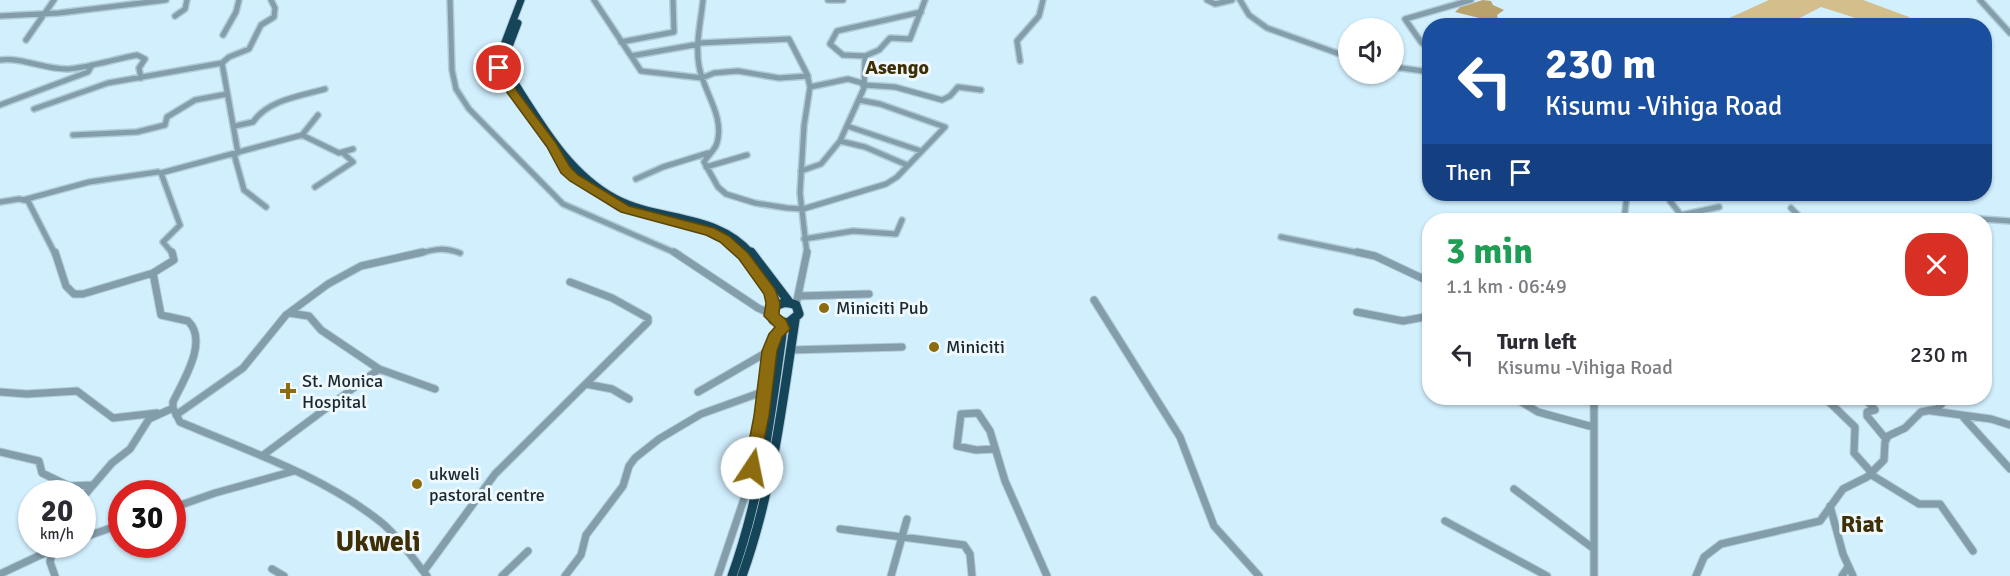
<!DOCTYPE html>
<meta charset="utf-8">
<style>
body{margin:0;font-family:Signika,sans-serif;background:#f2f2f3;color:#2b2b33;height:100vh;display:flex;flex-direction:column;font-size:22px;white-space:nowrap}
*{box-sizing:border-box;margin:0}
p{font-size:20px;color:#7c7c81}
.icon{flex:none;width:33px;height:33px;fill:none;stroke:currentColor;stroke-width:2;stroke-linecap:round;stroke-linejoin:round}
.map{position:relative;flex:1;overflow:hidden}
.sheet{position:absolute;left:1422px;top:213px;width:570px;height:192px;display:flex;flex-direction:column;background:#fff;border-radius:24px;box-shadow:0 2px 4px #0004}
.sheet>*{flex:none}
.banner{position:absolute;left:1422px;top:18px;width:570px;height:183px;border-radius:24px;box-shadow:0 2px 4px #0004;background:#1a4fa0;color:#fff;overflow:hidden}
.tools{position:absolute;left:1338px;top:18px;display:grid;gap:12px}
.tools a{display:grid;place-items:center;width:66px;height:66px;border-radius:50%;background:#fff;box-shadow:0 2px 4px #0004;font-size:30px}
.speed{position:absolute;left:18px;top:480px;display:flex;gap:12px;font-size:30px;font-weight:700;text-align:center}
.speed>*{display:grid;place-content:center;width:78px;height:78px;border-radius:50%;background:#fff;box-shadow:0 2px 4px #0004;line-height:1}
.speed small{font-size:15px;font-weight:400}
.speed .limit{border:9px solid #d22;background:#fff;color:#111}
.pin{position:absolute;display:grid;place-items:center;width:51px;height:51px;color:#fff;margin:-26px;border:3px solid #fff;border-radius:50%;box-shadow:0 2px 6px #0007}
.me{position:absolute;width:66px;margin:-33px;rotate:11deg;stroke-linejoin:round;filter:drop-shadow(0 0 4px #0008)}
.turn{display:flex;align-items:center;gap:21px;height:126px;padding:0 24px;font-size:27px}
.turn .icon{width:78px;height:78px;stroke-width:2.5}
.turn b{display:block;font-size:42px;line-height:51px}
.then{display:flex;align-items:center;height:57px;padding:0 24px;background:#0003;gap:12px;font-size:22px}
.round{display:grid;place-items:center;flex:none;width:63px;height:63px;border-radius:24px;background:#f2f2f3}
.summary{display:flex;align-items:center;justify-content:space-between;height:102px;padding:0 24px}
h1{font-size:36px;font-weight:800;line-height:45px;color:#1e9e55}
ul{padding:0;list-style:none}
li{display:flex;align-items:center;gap:18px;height:78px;padding:0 24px}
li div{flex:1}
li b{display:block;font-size:22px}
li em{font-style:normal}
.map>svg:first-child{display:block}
</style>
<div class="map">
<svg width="2010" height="576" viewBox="0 0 2010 576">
<rect width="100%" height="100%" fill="#d2effe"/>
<path fill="#d4be8b" d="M 1769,0 L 1863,0 L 1909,17 L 1914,25 L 1867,25 L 1862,20 L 1821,7 L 1794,21 L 1781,25 L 1718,25 L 1727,19 Z"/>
<path fill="#b9a26b" d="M 1483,0 L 1491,1 L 1493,5 L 1504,10 L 1497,15 L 1498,20 L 1490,24 L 1483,19 L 1455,12 L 1460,7 Z"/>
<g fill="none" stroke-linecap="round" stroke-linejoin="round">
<defs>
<path id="minor-far1" d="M 450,0 L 452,70 L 456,89 L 469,109 L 563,204 L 678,254
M 594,0 L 641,71 L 702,78 L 714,73 L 738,71 L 779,78 L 808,76
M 703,0 C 701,21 695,44 699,66 C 703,91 725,116 717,143 C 715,150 708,155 704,162 L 718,187 L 726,194 L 755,203 L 787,208 L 803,209 L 886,184 L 897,177 L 945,127 L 880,104 L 859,100
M 828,0 L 843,0
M 1207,0 L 1215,4 L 1232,0
M 1240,0 L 1249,15 L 1267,28 L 1348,57
M 1980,0 L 2010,33
M 921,12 L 837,31 L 830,44 L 843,55 L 865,56 L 864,85 L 895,87 L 942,100 L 950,96 L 958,87 L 981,90
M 0,16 L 59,13 L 166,0
M 175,16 L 185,9 L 187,0
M 223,35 L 236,12 L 239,0
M 26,40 L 54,0
M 621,42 L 674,32 L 673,0
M 699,43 L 789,39 L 807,74 L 810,87 L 804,126 L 800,193 L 807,254
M 1430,50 L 1421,42 L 1405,19 L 1471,0
M 631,56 L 699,44
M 865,56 L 879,50 L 890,38 L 910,39 L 925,0
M 0,60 C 23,57 45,70 69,69 C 91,67 115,59 137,55 L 145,59 L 139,68 L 141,78
M 1020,61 L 1017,41 L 1039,16 L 1043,0
M 1394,67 L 1430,72
M 0,105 L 88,72 L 92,65
M 34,109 L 108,83 L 222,63
M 235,126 L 253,122 C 268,100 300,96 325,89
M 847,126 L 921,151
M 73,135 L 137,132 L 165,125 L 167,117 L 195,100 L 227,94
M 302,135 L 339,153 L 353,149
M 840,141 L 865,147 L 907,165
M 238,153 L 222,63 L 229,57 L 249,49 L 261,25 L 274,17 L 275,8 L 271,0
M 234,154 L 244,190 L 266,207
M 706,167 L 747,155
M 801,171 L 821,164 L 840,141 L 864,88 L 862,83 L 848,79 L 810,87
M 636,179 L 663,167 L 708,153
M 315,187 L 353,162 L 343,153
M 1680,194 L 1670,201 L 1681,215
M 23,200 L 89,182 L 158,172
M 0,202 L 19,199 L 28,201 L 55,254
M 1791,208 L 1803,220
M 1624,220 L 1627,194
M 1671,220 L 1681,215 L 1719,207
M 1905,220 L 1954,217 L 2010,221
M 1281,237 L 1364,254
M 804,239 L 853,231 L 896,234 L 902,220
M 173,254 L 163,242 L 180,225 L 161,173 L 302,135 L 318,115
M 418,254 C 434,249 444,247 460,253"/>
<path id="minor" d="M 55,252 L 66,286 L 74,294 L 83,294 L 153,273 L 161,315 L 188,321 C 209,341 183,381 173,402 L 173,408 L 180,422 C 248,451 324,476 382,523 C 399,537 413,559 427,576
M 674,252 L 758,308 L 771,314
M 1357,252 L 1375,256 L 1430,282
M 153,273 L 174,260 L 172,252
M 799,296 L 869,294
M 1094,300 L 1180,437 L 1214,526 L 1259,576
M 796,305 L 807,252
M 1357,312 L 1403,321 L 1430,316
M 289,313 L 309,316 L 321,330 L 379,369 L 435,389
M 790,350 L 902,347
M 586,384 L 612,389 L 629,399
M 0,392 L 27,394 L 77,391 L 113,418 L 157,413
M 698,392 L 769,351
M 1479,398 L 1482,398
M 1515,398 L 1538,412 L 1593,427
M 1594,398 L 1594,576
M 1825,398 L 1855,427 L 1854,453 L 1872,473
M 1865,398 L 1875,410 L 1867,412 L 1867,416 L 1886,439
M 1932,411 L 1991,419 L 2010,425
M 176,415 L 243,368 L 286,315 L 328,284 L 361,266 L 423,252
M 1964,418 L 2010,469
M 995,449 L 976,450 L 957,446 L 961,414 L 978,413 L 990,431 L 1005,481 L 1047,576
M 0,452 L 39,461 L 42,473 L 69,486 L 93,485
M 262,456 L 379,369
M 1870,474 L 1919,504 L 1940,504 L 1973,551
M 1514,489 L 1594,549
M 82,498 L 112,463 L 130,449 L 149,419 L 173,408
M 1830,506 L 1843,554 L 1853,576
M 172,508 L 215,493 L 294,471
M 1445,521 L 1547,576
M 840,529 L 964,545 L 970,554 L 972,576
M 82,538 L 122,524
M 53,549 L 50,562 L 55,576
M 272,569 L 284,576
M 424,571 L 495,474 L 648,322 L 648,318 L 612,298 L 570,282
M 0,574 L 64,544
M 502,576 L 528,551
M 565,576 L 581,555 L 586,535 L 623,486 L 629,466 L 635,458 L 659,439 L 701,414 L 765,391
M 718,576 L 746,493 L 762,416 L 769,351 L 776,334 L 782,330
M 891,576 L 907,519
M 1696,576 L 1704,557 L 1721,544 L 1820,521 L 1843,489 L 1867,477 L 1884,460 L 1885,442 L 1888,436 L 1905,428 L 1921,412 L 1937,409 L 1947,398
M 1842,576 L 1848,567"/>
<path id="highway-far1" d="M 521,0 L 502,50 L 499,67 L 511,91 L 552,146 L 566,170 L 619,207 L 710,231 L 724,239 L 741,254
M 518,23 L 507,52 L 507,71 C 538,117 565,171 615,198 C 660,222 717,212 752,254"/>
<path id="highway" d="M 739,252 C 747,260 772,290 773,301 C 773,308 771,313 773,320 L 788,323 L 799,314 L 796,305 C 787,301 780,302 773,309
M 751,252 L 789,302
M 732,576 C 760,498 771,417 782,335 L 781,323
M 742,576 C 772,493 782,406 795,320"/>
</defs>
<use href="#minor-far1" stroke="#b1cbd8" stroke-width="8"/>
<use href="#minor" stroke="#b1cbd8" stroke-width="9"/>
<use href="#highway-far1" stroke="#b1cbd8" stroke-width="9"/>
<use href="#highway" stroke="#b1cbd8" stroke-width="11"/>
<use href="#minor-far1" stroke="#839daa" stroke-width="5"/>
<use href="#minor" stroke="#839daa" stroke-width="7"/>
<use href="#highway-far1" stroke="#154559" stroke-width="7"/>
<use href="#highway" stroke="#154559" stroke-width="9"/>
</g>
<path fill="#8c6c0e" stroke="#5b4609" stroke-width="1.5" d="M 499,64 L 503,65 L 517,91 L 556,143 L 570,167 L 578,175 L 629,206 L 714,228 L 729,236 L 748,253 L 775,289 L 780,303 L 779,314 L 786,320 L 790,329 L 782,337 L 777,351 L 769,416 L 757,473 L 752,475 L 746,473 L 744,468 L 754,416 L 762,351 L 769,334 L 775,327 L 764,316 L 766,303 L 764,294 L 739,259 L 720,242 L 706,235 L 621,212 L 570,181 L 561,173 L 547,147 L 506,91 L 494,68 Z"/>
<g fill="#8c6c0e" stroke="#edf9ff" stroke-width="2">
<circle cx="824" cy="308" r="6"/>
<circle cx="934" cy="347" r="6"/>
<path d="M285 382h6v6h6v6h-6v6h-6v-6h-6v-6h6z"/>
<circle cx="417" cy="484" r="6"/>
</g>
<g text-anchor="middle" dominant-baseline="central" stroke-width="6" stroke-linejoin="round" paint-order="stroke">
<g font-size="18" fill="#1c272c" stroke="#edf9ff" text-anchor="start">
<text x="836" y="308">Miniciti Pub</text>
<text x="946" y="347">Miniciti</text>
<text x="302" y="381">St. Monica<tspan x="302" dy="21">Hospital</tspan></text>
<text x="429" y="474">ukweli<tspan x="429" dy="21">pastoral centre</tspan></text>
</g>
<g font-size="20" font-weight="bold" fill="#3e2f05" stroke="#edf9ff">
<text x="897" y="67">Asengo</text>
</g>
<g font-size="24" font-weight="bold" fill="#3e2f05" stroke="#edf9ff">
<text x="1862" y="524">Riat</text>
</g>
<g font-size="28" font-weight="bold" fill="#3e2f05" stroke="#edf9ff">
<text x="378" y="542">Ukweli</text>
</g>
</g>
</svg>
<div class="tools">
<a><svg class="icon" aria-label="sound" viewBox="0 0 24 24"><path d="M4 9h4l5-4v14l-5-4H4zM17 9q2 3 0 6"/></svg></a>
</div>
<div class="speed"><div>20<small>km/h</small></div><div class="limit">30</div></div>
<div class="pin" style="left:499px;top:68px;background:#d93025"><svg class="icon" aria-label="arrive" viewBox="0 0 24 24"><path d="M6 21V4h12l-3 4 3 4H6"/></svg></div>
<svg class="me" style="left:752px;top:468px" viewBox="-20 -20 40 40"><circle r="19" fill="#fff"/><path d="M0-13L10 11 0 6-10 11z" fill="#8c6c0e"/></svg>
<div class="banner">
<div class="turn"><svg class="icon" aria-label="left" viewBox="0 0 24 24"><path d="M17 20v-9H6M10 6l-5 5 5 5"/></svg><div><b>230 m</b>Kisumu -Vihiga Road</div></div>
<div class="then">Then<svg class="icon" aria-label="arrive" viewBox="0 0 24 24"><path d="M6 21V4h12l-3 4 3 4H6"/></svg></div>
</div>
<section class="sheet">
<div class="summary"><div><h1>3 min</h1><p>1.1 km · 06:49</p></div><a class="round" style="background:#d93025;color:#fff"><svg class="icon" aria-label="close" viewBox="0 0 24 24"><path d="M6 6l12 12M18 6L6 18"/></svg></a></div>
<ul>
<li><svg class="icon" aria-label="left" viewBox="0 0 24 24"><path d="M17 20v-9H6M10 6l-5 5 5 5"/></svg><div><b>Turn left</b><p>Kisumu -Vihiga Road</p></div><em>230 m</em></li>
</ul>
</section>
</div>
